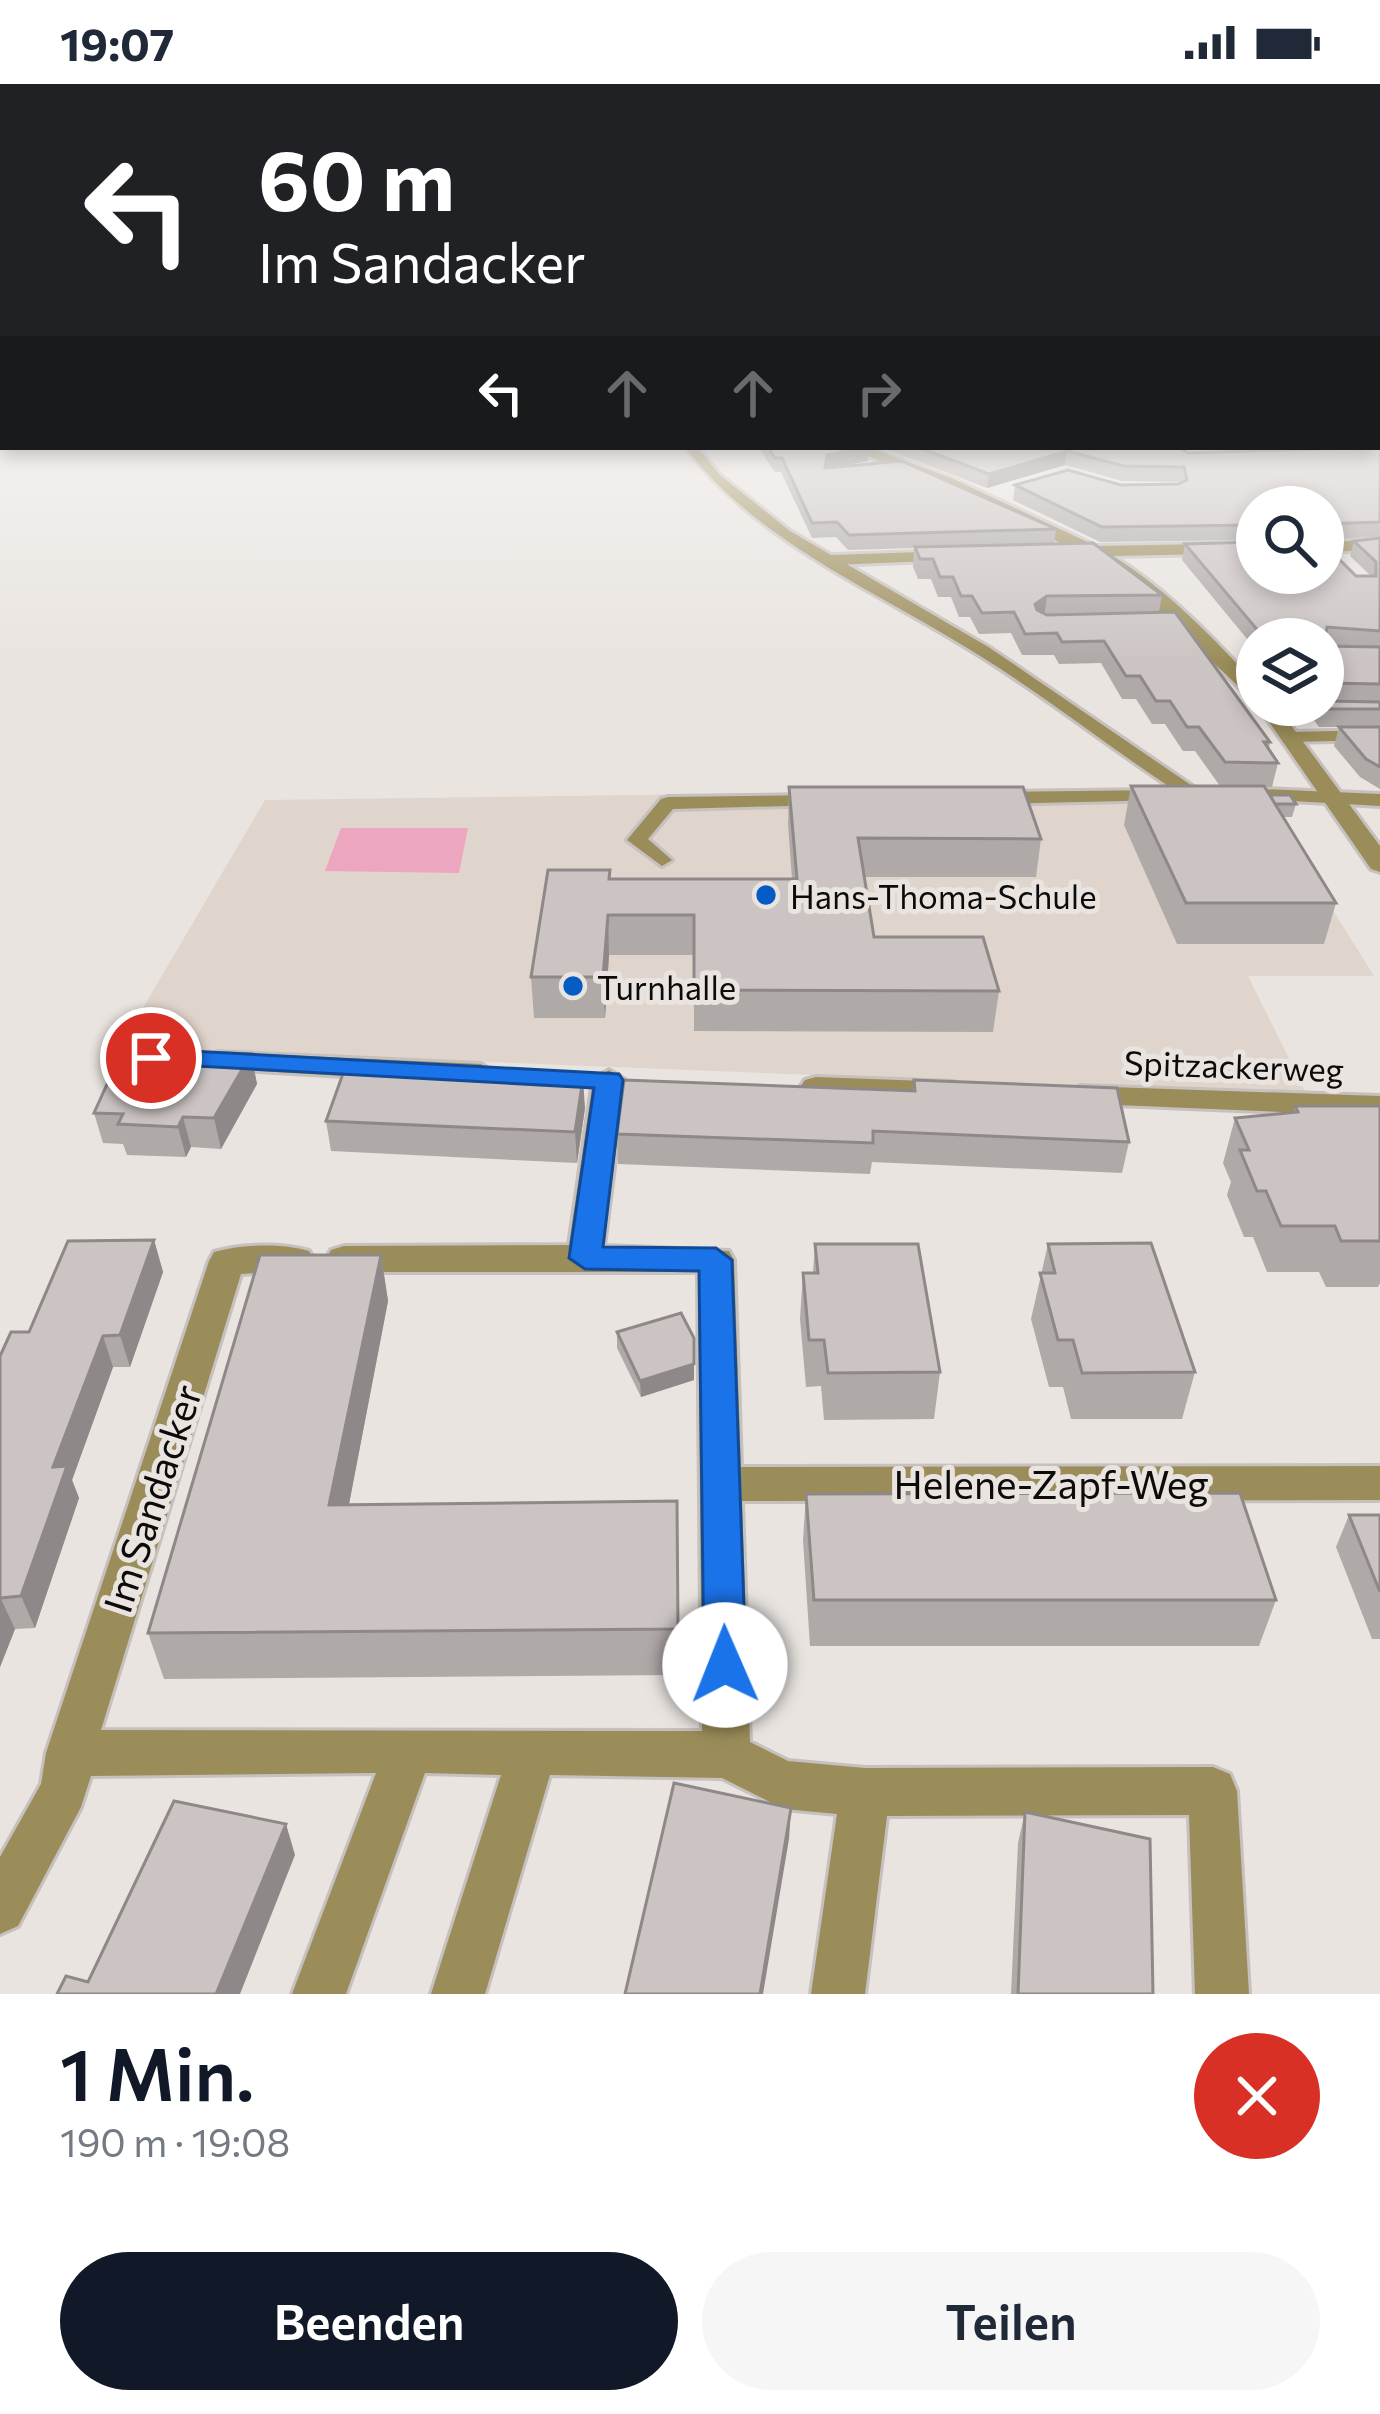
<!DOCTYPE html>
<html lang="de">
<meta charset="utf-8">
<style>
body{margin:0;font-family:Commissioner,sans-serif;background:#f6f6f7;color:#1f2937;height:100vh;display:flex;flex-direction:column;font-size:45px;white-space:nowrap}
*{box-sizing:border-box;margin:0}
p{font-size:39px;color:#747a83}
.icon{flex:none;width:66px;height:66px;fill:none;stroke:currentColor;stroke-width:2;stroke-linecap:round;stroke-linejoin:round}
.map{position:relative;height:1910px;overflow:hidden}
.details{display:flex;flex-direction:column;background:#fff;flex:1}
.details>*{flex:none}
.guide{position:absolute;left:0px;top:0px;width:1380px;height:366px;box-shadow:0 6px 18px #0003;background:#202124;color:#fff;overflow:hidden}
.fabs{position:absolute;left:1236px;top:402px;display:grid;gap:24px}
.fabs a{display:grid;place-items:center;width:108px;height:108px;border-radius:50%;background:#fff;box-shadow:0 6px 18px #0003;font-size:60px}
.pin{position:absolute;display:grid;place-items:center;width:102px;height:102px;color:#fff;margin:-51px;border:6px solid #fff;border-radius:50%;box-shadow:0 3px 12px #0007}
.me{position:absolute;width:132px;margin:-66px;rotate:359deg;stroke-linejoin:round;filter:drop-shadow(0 0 9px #0008)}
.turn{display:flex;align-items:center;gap:42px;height:252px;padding:0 60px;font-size:54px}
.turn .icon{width:156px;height:156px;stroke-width:2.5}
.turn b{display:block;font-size:84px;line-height:102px}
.lanes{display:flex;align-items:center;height:114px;padding:0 60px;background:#0003;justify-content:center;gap:60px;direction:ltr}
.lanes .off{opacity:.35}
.round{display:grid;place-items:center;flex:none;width:126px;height:126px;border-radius:63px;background:#f6f6f7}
.head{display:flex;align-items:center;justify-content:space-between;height:204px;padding:0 60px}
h1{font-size:72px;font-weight:600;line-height:90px;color:#111827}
.button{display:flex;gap:24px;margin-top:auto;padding:24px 60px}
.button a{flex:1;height:138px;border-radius:72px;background:#111827;color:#fff;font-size:48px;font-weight:600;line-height:138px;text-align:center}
.button a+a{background:#f6f6f7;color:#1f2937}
.status{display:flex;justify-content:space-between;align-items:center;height:84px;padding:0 60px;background:#fff;direction:ltr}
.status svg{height:33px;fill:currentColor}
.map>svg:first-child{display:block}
</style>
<div class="status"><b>19:07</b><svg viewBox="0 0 49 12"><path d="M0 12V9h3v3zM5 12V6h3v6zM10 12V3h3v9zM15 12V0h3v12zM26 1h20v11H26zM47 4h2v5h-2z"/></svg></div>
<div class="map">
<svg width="1380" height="1910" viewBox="0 0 1380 1910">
<rect width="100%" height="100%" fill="#e9e4e0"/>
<path fill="#e0d5cc" d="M 1161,704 L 1280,741 L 1374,892 L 1248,892 L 1307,1011 L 120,963 L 265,716 Z"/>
<path fill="#eda6bf" d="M 341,744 L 468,744 L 459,789 L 325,787 Z"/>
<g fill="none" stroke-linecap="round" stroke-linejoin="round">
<defs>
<path id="service" d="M 685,363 L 697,363 L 720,391 L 790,447 L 990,564 L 1207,712 L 1197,718 L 1190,716 C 1117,670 1050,615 977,570 C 876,506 759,460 685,363 Z
M 1380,621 L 1380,631 L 1269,631 L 1260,626 L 1268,621 Z
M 1380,646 L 1380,656 L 1290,658 L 1281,653 L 1290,648 Z
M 1262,705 L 1380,710 L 1380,722 L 1255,715 L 1252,711 Z
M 1161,706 L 1171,712 L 1168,716 L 998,720 L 988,714 L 998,708 Z
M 819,711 L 829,717 L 826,721 L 673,725 L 648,755 L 672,776 L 662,782 L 627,756 L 661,715 L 668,713 Z"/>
<path id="minor" d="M 846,363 L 868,363 L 951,394 L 1096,462 L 1257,459 L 1257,469 L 1113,472 C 1168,506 1213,554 1257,601 L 1257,621 L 1276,621 L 1380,762 L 1380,788 L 1371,785 L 1256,619 L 1131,501 L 1028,440 Z
M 1380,456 L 1380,466 L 1323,468 L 1323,458 Z
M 951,467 L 957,468 L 957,476 L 831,481 L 822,476 L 831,471 Z
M 217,968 L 481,980 L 496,990 L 481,1000 L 206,984 L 202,977 Z
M 609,986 L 625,996 L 604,1162 L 729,1167 L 734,1176 L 741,1383 L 1380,1382 L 1380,1416 L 742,1417 L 750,1658 L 788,1677 L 865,1684 L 1213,1683 L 1230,1690 L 1237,1707 L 1249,1910 L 1195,1910 L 1189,1731 L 887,1732 L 865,1910 L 811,1910 L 837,1730 L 784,1725 L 722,1694 L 550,1691 L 485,1910 L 431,1910 L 501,1691 L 425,1689 L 346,1910 L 292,1910 L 376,1689 L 91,1692 L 81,1723 L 18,1842 L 0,1850 L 0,1773 L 41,1700 L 46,1669 L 209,1177 L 214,1168 C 241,1160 282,1159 309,1167 L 314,1176 L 309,1185 L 241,1190 L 101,1646 L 702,1647 L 698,1188 L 344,1188 L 331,1184 L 326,1175 L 331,1166 L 344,1162 L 569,1161 L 593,996 Z
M 816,993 L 954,998 L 970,1008 L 954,1018 L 805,1010 L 800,1003 L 805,996 Z
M 1080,1002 L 1380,1012 L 1380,1032 L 1069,1019 L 1064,1012 Z"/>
</defs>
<use href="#service" stroke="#c6c1be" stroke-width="6"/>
<use href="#minor" stroke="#c6c1be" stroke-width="6"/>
<use href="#service" fill="#9b8d5a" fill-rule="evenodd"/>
<use href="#minor" fill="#9b8d5a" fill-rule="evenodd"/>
</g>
<path fill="#afa9a8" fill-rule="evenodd" d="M 1377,311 L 1380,311 L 1380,314 L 1377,314 L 1380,315 L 1380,453 L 1324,455 L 1324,460 L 1356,492 L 1371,492 L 1350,472 L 1354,457 L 1380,454 L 1380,705 L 1360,693 L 1334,662 L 1339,643 L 1366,643 L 1319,643 L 1313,635 L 1316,621 L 1323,621 L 1323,555 L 1257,555 L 1257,567 L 1182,476 L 1185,460 L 1323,489 L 1257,423 L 1257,456 L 1100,458 L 1013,416 L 1015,401 L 1178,400 L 1181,398 L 1122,397 L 1065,381 L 987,404 L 880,363 L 1201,363 L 1185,364 L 1183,365 L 1188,369 L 1377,363 ZM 1325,560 L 1374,563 L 1324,562 Z
M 758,363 L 868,363 L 868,377 L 833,383 L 1056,445 L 1054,459 L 1162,511 L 1159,528 L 1270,658 L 1269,665 L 1278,679 L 1272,703 L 1265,703 L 1270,711 L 1296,720 L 1292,733 L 1283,733 L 1336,819 L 1324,860 L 1177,860 L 1124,741 L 1131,702 L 1220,702 L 1195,667 L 1183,667 L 1165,640 L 1152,640 L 1136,615 L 1122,615 L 1101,579 L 1059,580 L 1054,571 L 1022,571 L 1011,549 L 979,550 L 970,533 L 959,533 L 951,513 L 938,513 L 931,495 L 918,495 L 913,483 L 914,464 L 848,466 L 836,453 L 812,454 L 781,388 L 775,388 Z
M 789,703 L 1041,755 L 1036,793 L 864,793 L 874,853 L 999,907 L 993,948 L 694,947 L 694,871 L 609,871 L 605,934 L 534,934 L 531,893 L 610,795 L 792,795 L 788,740 Z
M 251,970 L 257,1000 L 221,1065 L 191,1063 L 186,1073 L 127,1071 L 123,1060 L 103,1059 L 94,1029 Z
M 914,996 L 1129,1058 L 1122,1089 L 872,1078 L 870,1090 L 618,1080 L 617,1050 L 913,1007 Z
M 1295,1022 L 1380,1022 L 1380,1199 L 1378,1203 L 1326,1203 L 1319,1188 L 1267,1188 L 1253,1153 L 1244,1153 L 1227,1111 L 1231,1098 L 1223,1079 L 1235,1034 L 1294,1028 Z
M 585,1024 L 577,1079 L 331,1067 L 326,1037 Z
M 154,1156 L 163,1188 L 130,1283 L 113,1283 L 72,1396 L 79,1414 L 35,1544 L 15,1545 L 0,1583 L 0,1272 L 29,1248 Z
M 815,1160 L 940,1288 L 934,1335 L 824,1336 L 821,1302 L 806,1303 L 800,1235 L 803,1189 L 813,1189 Z
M 1048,1160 L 1195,1288 L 1182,1335 L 1071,1335 L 1063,1303 L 1049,1303 L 1031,1235 Z
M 381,1171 L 388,1217 L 349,1420 L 677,1417 L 678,1591 L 164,1595 L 148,1549 Z
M 617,1248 L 694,1296 L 641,1313 L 617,1264 Z
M 806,1410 L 1276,1516 L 1259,1562 L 810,1562 L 803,1456 Z
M 1349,1431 L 1380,1431 L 1380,1555 L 1372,1555 L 1336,1463 Z
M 1025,1728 L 1153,1910 L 1011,1910 L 1018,1759 Z"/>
<path fill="#8e8988" d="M 869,363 L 868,377 L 826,385 L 824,398 L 827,371 Z
M 1067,367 L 1065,381 L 987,404 L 989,390 Z
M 1047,512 L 1044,533 L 1032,542 L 1035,520 Z
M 608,831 L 609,871 L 605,934 L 603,893 Z
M 251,970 L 257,1000 L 221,1065 L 214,1034 Z
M 583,994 L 585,1024 L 577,1079 L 575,1048 Z
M 183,1033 L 191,1063 L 186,1073 L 178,1043 Z
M 154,1156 L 163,1188 L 130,1283 L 120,1251 Z
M 381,1171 L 388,1217 L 340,1467 L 329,1421 Z
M 103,1252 L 113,1283 L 72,1396 L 79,1414 L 35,1544 L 21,1512 L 53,1383 Z
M 694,1280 L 694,1296 L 641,1313 L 640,1297 Z
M 0,1513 L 15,1545 L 0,1583 Z
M 791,1724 L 789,1755 L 763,1910 L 760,1910 Z
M 286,1740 L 295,1771 L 240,1910 L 216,1910 Z"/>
<path fill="#cbc4c3" stroke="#8e8988" stroke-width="3" d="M 1377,311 L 1377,315 L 1380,315 L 1380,438 L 1323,440 L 1324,460 L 1356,492 L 1376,492 L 1376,478 L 1354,457 L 1380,454 L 1380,547 L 1327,543 L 1324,562 L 1380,563 L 1380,600 L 1323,599 L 1323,555 L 1265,555 L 1185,460 L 1257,458 L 1257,489 L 1323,489 L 1323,423 L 1257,423 L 1257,441 L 1102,443 L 1015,401 L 1068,386 L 1121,401 L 1178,400 L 1187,396 L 1184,383 L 1124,382 L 1067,367 L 989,390 L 917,363 L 1179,363 L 1188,369 L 1377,363 L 1377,356 L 1379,354 L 1377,354 Z
M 768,363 L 868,363 L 827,371 L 825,384 L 901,377 L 1056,445 L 849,451 L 837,438 L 812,439 L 782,374 L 775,374 Z
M 1093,459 L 1162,511 L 1047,512 L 1035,520 L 1037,526 L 1047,531 L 1175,528 L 1270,658 L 1264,658 L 1278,679 L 1225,678 L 1199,643 L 1187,643 L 1170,617 L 1156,617 L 1140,592 L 1126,592 L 1104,557 L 1062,558 L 1057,549 L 1025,550 L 1014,528 L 982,529 L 972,512 L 961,512 L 953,493 L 940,493 L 933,475 L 920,475 L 915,463 Z
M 1323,617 L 1380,618 L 1380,625 L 1324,625 L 1320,621 L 1323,621 Z
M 1339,643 L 1380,643 L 1380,683 L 1366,675 Z
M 1131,702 L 1264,702 L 1336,819 L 1186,819 Z
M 789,703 L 1023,703 L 1041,755 L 858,754 L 874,853 L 983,853 L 999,907 L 694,906 L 694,831 L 608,831 L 603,893 L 531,893 L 548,786 L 610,786 L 609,795 L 797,795 Z
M 1270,711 L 1290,711 L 1296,720 L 1275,720 Z
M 123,965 L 251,970 L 214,1034 L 183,1033 L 178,1043 L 118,1040 L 123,1030 L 94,1029 Z
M 345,984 L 583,994 L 575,1048 L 326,1037 Z
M 624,996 L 915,1007 L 914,996 L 1117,1004 L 1129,1058 L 873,1047 L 873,1059 L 617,1050 Z
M 1295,1022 L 1380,1022 L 1380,1157 L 1341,1157 L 1335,1142 L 1281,1142 L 1266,1107 L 1257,1107 L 1240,1066 L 1249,1066 L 1235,1034 L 1298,1028 Z
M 154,1156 L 120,1251 L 103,1252 L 53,1383 L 67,1382 L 21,1512 L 0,1514 L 0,1272 L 11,1248 L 29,1248 L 68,1157 Z
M 1151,1159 L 1195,1288 L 1082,1289 L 1073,1256 L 1058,1256 L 1040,1189 L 1055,1189 L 1048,1160 Z
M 815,1160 L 918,1160 L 940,1288 L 828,1289 L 824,1256 L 809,1256 L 803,1189 L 818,1189 Z
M 260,1171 L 381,1171 L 329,1421 L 677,1417 L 678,1545 L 148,1549 Z
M 681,1229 L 694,1254 L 694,1280 L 640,1297 L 617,1248 Z
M 1240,1409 L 1276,1516 L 814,1516 L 806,1410 Z
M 1349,1431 L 1380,1431 L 1380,1508 Z
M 674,1699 L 791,1724 L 760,1910 L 625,1910 Z
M 174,1717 L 286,1740 L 216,1910 L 57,1910 L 66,1892 L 88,1898 Z
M 1025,1728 L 1150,1755 L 1153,1910 L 1018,1910 Z"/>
<linearGradient id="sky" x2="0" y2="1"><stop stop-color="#86b3b7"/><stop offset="0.54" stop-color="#f5f3f1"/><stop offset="1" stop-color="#f5f3f1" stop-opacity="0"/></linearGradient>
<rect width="1380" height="579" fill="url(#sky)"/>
<path fill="#1a73e8" stroke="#114b97" stroke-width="3" d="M 151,965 L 619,990 L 623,996 L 603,1163 L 716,1164 L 732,1176 L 746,1581 L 740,1595 L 725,1600 L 710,1595 L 704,1581 L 699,1187 L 585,1185 L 569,1174 L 594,1004 L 141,979 L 137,974 Z"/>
<g fill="#055cc5" stroke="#e9e4e0" stroke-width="4.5">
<circle cx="766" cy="811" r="12"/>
<circle cx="573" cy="902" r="12"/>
</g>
<g text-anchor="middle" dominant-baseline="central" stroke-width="10" stroke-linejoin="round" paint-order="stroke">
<g font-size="33" fill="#0d0b0a" stroke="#e9e4e0" text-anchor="start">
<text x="790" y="811">Hans-Thoma-Schule</text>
<text x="597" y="902">Turnhalle</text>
</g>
<g font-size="33" fill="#0d0b0a" stroke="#e9e4e0">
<text transform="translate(1234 981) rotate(2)">Spitzackerweg</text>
</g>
<g font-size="39" fill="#0d0b0a" stroke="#e9e4e0">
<text x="1051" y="1399">Helene-Zapf-Weg</text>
<text transform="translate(151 1414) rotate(-72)">Im Sandacker</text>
</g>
</g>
</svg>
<div class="fabs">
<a><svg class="icon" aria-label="search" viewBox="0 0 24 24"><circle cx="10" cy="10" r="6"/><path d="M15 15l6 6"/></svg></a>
<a><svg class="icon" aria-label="layers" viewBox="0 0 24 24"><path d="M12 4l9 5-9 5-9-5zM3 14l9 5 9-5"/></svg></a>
</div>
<div class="pin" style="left:151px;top:974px;background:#d93025"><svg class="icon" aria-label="arrive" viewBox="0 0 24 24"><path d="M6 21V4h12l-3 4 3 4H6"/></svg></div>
<svg class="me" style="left:725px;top:1581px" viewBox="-20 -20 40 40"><circle r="19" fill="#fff"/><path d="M0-13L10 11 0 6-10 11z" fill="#1a73e8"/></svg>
<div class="guide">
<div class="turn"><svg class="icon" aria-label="left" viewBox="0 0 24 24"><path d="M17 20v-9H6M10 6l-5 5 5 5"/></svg><div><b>60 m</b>Im Sandacker</div></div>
<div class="lanes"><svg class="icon" aria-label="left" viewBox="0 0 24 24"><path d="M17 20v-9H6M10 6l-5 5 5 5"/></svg><svg class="icon off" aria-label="ahead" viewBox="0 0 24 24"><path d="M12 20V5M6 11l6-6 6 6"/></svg><svg class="icon off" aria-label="ahead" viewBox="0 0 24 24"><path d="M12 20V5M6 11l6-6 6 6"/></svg><svg class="icon off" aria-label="right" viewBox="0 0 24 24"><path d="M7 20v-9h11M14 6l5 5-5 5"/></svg></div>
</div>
</div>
<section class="details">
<div class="head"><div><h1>1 Min.</h1><p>190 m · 19:08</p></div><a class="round" style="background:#d93025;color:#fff"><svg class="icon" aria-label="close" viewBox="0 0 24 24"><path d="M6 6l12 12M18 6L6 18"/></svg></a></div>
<div class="button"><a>Beenden</a><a>Teilen</a></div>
</section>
